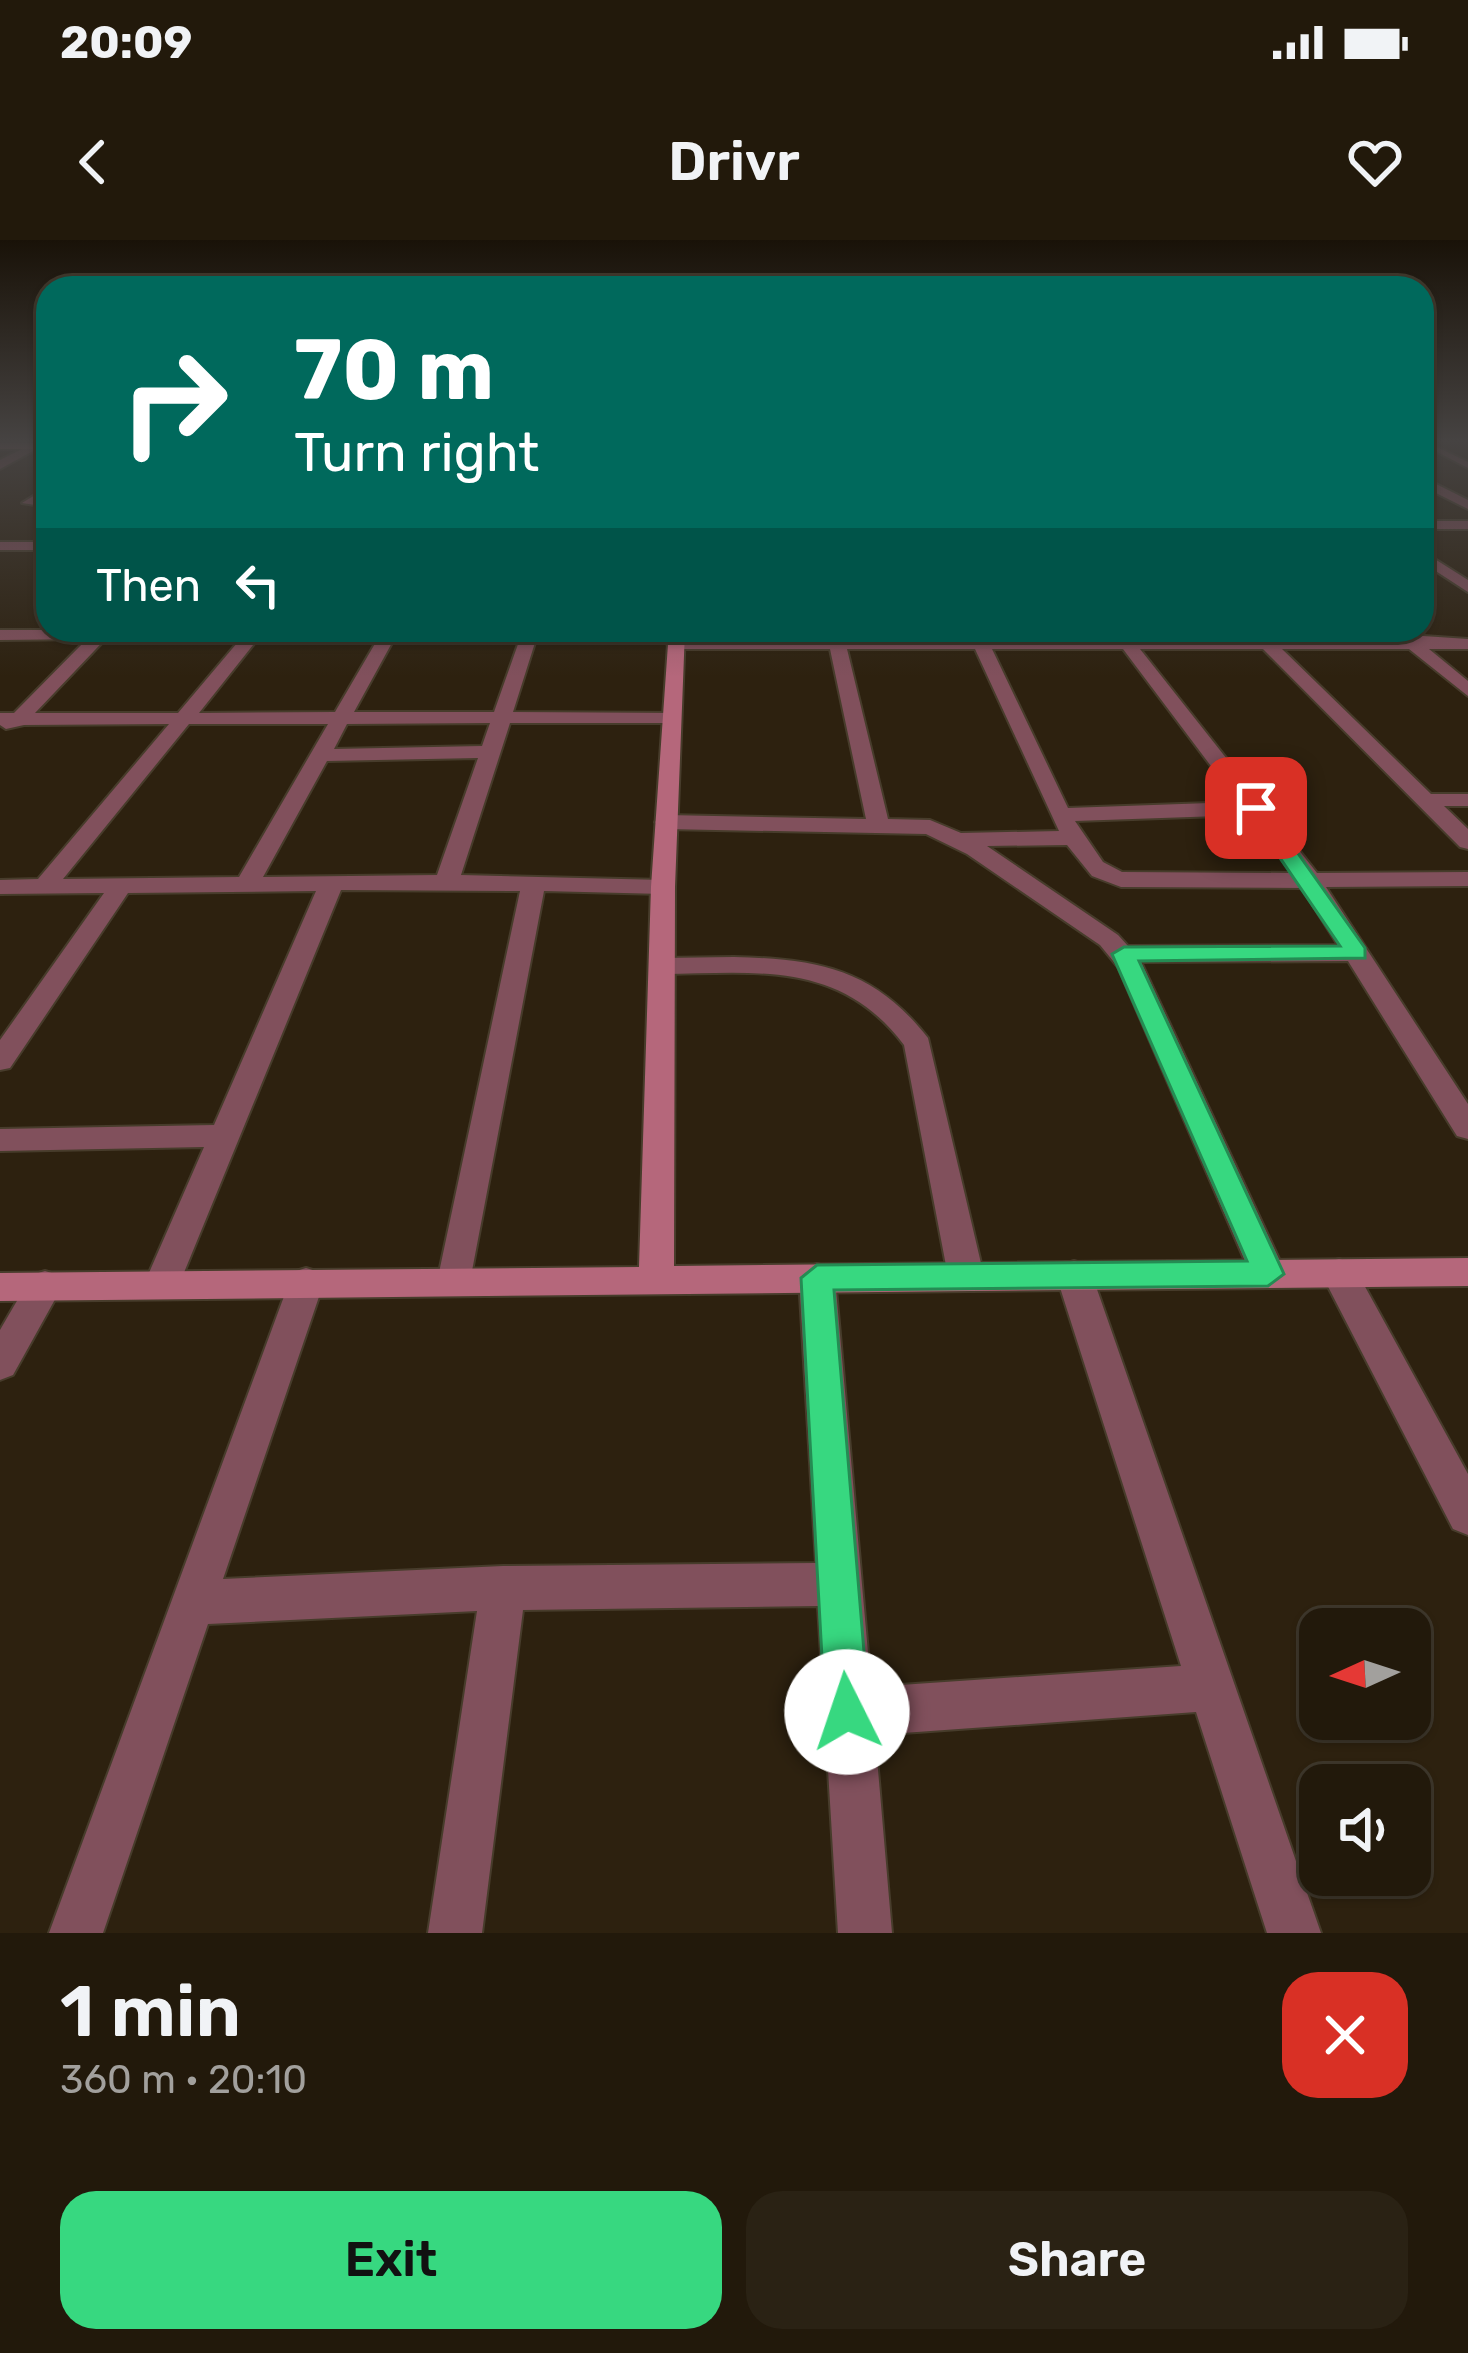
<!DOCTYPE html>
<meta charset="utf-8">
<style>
body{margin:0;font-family:Rubik,sans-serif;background:#2a2214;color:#f1f3f6;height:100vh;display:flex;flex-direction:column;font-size:45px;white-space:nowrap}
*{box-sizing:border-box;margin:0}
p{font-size:39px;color:#a2a09d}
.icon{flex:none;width:66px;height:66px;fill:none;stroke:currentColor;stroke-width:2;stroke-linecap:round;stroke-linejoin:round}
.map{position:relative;height:1693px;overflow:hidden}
.panel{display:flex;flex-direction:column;background:#22190b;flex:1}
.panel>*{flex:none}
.hud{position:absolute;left:36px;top:36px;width:1398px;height:366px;border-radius:36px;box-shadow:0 3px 9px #0004,0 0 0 3px #3f382c;background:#00695c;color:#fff;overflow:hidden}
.needle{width:78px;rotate:267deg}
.tools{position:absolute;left:1299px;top:1368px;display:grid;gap:24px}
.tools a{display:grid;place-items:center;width:132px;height:132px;border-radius:24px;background:#22190b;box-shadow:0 3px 9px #0004,0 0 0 3px #3f382c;font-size:60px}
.pin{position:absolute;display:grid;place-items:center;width:102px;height:102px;color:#fff;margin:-51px;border-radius:24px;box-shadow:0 6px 18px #0006}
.me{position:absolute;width:132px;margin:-66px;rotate:356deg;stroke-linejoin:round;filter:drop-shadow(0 0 9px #0008)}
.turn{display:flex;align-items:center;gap:42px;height:252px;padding:0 60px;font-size:54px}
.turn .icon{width:156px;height:156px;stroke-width:2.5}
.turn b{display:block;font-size:84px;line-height:102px}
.then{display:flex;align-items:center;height:114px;padding:0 60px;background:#0003;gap:24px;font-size:45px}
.round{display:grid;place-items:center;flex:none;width:126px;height:126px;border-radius:36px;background:#2a2214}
.head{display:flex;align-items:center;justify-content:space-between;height:204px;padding:0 60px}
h1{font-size:72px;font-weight:600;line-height:90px}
.cta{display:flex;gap:24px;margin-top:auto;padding:24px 60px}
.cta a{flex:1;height:138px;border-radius:36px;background:#37d880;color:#111;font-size:48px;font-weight:600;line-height:138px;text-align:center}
.cta a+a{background:#2a2214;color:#f1f3f6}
.status{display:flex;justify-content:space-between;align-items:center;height:84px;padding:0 60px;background:#22190b;direction:ltr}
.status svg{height:33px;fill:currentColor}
header{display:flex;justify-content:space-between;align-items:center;height:156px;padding:0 60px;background:#22190b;font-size:54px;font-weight:600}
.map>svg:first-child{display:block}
</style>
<div class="status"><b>20:09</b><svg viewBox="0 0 49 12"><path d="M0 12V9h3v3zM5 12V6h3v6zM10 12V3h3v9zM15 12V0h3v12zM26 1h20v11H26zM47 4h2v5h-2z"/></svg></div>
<header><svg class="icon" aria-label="back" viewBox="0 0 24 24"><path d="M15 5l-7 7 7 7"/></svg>Drivr<svg class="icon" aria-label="heart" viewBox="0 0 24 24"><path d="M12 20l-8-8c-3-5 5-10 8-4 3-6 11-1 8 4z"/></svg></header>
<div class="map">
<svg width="1468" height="1693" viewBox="0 0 1468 1693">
<rect width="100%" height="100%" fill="#2d210f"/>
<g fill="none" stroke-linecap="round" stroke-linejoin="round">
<defs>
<path id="street" d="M 1422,200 L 1468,222 L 1468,228 L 1422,204 Z
M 32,204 L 42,206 L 0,229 L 0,220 Z
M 1434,243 L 1468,260 L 1468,269 L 1430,250 Z
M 48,247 L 44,259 L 48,259 L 48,267 L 22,263 Z
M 1422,281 L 1468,281 L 1468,289 L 1422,289 Z
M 0,302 L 48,302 L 48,310 L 0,310 Z
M 1422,311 L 1468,340 L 1468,352 L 1422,322 Z
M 0,390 L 114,390 L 35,473 L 178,473 L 248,390 L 265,390 L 199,473 L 335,472 L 383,390 L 399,390 L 354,472 L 494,472 L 523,390 L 539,390 L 513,472 L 678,473 L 678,481 L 671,483 L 510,483 L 461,635 L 663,640 L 675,647 L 663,654 L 544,651 L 468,1052 L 455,1056 L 442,1052 L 437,1042 L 520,651 L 341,650 L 176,1052 L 163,1056 L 150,1052 L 145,1042 L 204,907 L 0,911 L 0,889 L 214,885 L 316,651 L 128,653 L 10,828 L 0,830 L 0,800 L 104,653 L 0,654 L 0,640 L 38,639 L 169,484 L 24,485 L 6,489 L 0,485 L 0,473 L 14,473 L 87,399 L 0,400 ZM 490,483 L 482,506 L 334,509 L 347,484 ZM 189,484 L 328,484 L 239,637 L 63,639 ZM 478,518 L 437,635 L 263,637 L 327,521 Z
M 968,390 L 984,390 L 988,399 L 1115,399 L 1113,390 L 1125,390 L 1132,399 L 1253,399 L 1259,391 L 1272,399 L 1408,395 L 1468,399 L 1468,409 L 1429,409 L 1468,441 L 1468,456 L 1409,409 L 1282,409 L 1431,554 L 1468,554 L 1468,566 L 1444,566 L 1468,589 L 1468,609 L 1460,607 L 1263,409 L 1140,409 L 1317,633 L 1468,632 L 1468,646 L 1326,647 L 1468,864 L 1468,899 L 1457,896 L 1348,721 L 1141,722 L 1286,1034 L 1281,1044 L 1268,1048 L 1255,1044 L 1118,727 L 1100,705 L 967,614 L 926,594 L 666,589 L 655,582 L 666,575 L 866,579 L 830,409 L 676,409 L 667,404 L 670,400 L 971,399 ZM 847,409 L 975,409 L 1059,591 L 961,593 L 930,580 L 888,579 ZM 992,409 L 1123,409 L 1238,562 L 1068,568 ZM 1248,575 L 1292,633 L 1122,632 L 1103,622 L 1075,581 ZM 1067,605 L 1092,636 L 1121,647 L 1302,648 L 1338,705 L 1128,706 L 1118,695 L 987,606 Z
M 734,717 C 818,719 874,729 928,798 L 984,1036 L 979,1046 L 966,1050 L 953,1046 L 948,1036 L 904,805 C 840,720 757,733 662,734 L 649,726 L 662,718 Z
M 1339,1019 L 1352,1023 L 1468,1234 L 1468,1295 L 1453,1289 L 1321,1033 L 1326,1023 Z
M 1074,1021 L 1087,1025 L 1092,1035 L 1321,1693 L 1267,1693 L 1196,1472 L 875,1495 L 892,1693 L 838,1693 L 818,1366 L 523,1370 L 482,1693 L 428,1693 L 477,1371 L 208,1384 L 103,1693 L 49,1693 L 293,1032 L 306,1028 L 319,1032 L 324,1042 L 223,1339 L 503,1326 L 816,1323 L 799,1038 L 804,1028 L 817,1024 L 830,1028 L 835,1038 L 871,1447 L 1181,1426 L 1056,1035 L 1061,1025 Z
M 45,1031 L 58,1035 L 63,1045 L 13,1135 L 0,1140 L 0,1090 L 32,1035 Z"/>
<path id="secondary" d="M 0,203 L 48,203 L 48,209 L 0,209 Z
M 669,390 L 685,390 L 675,647 L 674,1026 L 1468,1018 L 1468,1046 L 0,1061 L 0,1033 L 639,1027 L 651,647 Z"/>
</defs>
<use href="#street" stroke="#473c2b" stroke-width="4"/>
<use href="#secondary" stroke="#473c2b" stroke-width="4"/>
<use href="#street" fill="#81505c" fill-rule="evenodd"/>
<use href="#secondary" fill="#b5677b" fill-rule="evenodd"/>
</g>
<linearGradient id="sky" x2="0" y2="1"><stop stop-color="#191208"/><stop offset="0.46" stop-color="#464342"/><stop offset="1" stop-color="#464342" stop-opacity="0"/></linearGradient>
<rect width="1468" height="437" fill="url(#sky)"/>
<path fill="#37d880" stroke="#248c53" stroke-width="3" d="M 1256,562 L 1263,564 L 1365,708 L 1365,718 L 1139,721 L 1284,1034 L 1268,1046 L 834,1050 L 869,1472 L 862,1488 L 847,1494 L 831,1488 L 825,1472 L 801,1038 L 817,1025 L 1247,1021 L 1112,714 L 1124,707 L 1340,706 L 1246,568 Z"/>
</svg>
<div class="tools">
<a><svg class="needle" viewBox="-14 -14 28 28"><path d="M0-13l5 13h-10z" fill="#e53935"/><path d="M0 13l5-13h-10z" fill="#a2a09d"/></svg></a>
<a><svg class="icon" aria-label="sound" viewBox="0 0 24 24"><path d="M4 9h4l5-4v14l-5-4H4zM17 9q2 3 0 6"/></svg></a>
</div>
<div class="pin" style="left:1256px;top:568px;background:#d93025"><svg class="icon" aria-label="arrive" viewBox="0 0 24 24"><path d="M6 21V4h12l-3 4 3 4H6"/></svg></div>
<svg class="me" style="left:847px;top:1472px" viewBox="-20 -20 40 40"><circle r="19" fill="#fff"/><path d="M0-13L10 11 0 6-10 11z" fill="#37d880"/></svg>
<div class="hud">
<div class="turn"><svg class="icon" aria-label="right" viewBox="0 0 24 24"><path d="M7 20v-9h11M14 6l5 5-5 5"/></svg><div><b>70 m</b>Turn right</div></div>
<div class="then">Then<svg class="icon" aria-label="left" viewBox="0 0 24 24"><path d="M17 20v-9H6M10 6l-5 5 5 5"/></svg></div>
</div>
</div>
<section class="panel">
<div class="head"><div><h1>1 min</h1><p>360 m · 20:10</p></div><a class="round" style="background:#d93025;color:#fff"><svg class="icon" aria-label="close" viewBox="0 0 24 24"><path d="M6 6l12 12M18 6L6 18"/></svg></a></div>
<div class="cta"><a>Exit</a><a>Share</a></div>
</section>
